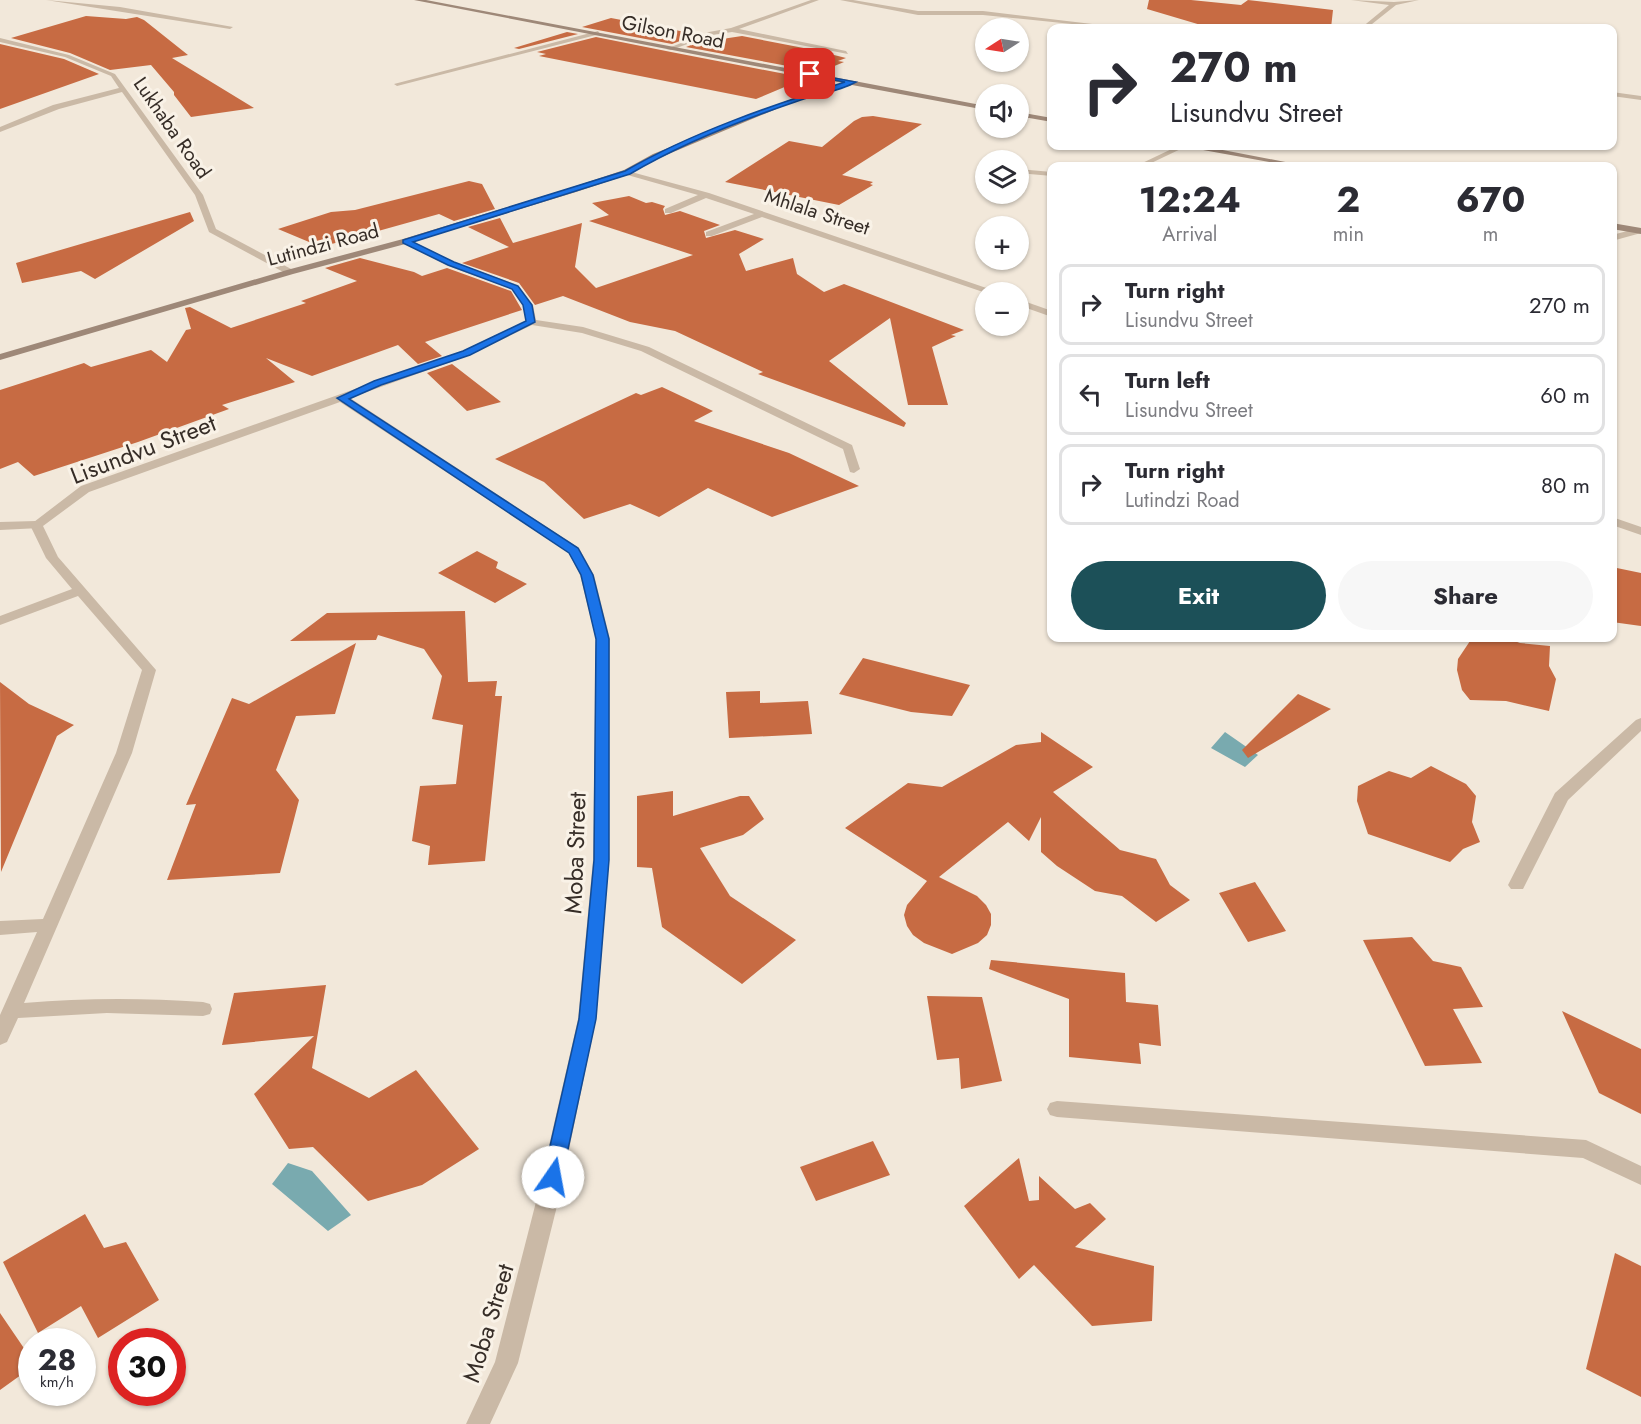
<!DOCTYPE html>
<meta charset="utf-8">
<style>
body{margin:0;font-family:Jost,sans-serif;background:#f7f7f7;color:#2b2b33;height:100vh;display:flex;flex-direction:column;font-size:22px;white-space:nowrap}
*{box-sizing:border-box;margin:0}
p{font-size:20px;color:#7c7c81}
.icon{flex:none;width:33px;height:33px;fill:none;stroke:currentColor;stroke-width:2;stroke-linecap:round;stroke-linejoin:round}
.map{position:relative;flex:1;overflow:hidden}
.drawer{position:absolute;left:1047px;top:162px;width:570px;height:480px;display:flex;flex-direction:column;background:#fff;border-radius:12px;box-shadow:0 2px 4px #0004}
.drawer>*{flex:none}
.hud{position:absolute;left:1047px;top:24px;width:570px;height:126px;border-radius:12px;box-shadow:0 2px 4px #0004;background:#fff;color:#2b2b33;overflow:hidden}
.needle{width:39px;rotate:258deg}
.fabs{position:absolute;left:975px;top:18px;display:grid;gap:12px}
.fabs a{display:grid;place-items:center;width:54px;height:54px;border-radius:50%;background:#fff;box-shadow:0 2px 4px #0004;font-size:30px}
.speed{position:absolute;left:18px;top:1328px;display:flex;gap:12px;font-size:30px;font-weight:700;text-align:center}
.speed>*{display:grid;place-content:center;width:78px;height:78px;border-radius:50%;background:#fff;box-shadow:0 2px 4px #0004;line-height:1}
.speed small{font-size:15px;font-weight:400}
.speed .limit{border:9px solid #d22;background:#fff;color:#111}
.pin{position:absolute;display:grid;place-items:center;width:51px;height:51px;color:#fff;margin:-26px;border-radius:12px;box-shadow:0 3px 9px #0006}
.me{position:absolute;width:66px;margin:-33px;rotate:12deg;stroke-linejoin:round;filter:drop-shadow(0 0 4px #0008)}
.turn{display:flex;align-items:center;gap:21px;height:126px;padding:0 24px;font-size:27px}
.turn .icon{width:78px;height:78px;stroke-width:2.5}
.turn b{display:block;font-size:42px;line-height:51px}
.eta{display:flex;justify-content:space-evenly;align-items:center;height:102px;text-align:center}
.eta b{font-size:36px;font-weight:700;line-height:42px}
.action{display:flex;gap:12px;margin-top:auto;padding:12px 24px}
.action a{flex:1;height:69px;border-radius:36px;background:#1c5058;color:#fff;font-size:24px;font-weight:700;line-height:69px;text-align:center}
.action a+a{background:#f7f7f7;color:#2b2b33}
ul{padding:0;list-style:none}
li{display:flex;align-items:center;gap:18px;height:81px;margin:0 12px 9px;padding:0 12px;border:3px solid #e1e1e2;border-radius:12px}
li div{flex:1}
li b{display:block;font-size:22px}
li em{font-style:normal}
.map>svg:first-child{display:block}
</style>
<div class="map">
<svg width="1641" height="1424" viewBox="0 0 1641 1424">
<rect width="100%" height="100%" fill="#f2e8da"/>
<path fill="#79aaaf" d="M 1225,732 L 1258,755 L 1245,767 L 1211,748 Z
M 288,1163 L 312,1171 L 351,1215 L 328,1231 L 272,1184 Z"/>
<path fill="#c76b43" d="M 1149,0 L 1191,0 L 1241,5 L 1248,0 L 1333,10 L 1331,28 L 1211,28 L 1147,9 Z
M 86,16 L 126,19 L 137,17 L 144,20 L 188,55 L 172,58 L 254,108 L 191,117 L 174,95 L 174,92 L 151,65 L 110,70 L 70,53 L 11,38 Z
M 611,18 L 696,34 L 698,34 L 672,44 L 582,27 Z
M 567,32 L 578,34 L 519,49 L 514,48 Z
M 742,36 L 814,50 L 846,58 L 838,61 L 844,62 L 820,72 L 686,47 L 713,37 L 722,39 Z
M 596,37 L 671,52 L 806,78 L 756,99 L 539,56 L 546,54 L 537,52 Z
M 0,44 L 64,59 L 99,74 L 0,109 Z
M 873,116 L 922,124 L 842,175 L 873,182 L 870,184 L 873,185 L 839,205 L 725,182 L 789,141 L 822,147 L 854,121 L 862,117 Z
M 469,181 L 482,184 L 495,209 L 454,221 L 439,214 L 321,247 L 278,229 L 331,212 L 355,210 Z
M 629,196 L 646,203 L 652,202 L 665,206 L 663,209 L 665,215 L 680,211 L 720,225 L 704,231 L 706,238 L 735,230 L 764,239 L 739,254 L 746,271 L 793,258 L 797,274 L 824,292 L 844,284 L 964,330 L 951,335 L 956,336 L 932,347 L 948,405 L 908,405 L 890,318 L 829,361 L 906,423 L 904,427 L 758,374 L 763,372 L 675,331 L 630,322 L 563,296 L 535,305 L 519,283 L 462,263 L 509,247 L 468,227 L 500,218 L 513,243 L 582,223 L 575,267 L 596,288 L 693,255 L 589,221 L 609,215 L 592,203 Z
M 190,212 L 194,221 L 95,279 L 81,271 L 22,283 L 16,263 Z
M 360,258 L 414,272 L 422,276 L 447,268 L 511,291 L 522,310 L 425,342 L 442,356 L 418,364 L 398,345 L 312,376 L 266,358 L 295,382 L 222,405 L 229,409 L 138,442 L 34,476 L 18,462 L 0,469 L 0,390 L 84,363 L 91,367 L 151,350 L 167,362 L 186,330 L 191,329 L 185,308 L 190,307 L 231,328 L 306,303 L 301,301 L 357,281 L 325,268 Z
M 452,364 L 501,402 L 467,411 L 427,373 Z
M 662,387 L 713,411 L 694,421 L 789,453 L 859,486 L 772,517 L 708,488 L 659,517 L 630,504 L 584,519 L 544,482 L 495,459 L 636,393 L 641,395 Z
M 477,551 L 498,562 L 496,568 L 527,584 L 495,603 L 438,573 Z
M 1612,567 L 1641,573 L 1641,626 L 1612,622 Z
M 465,611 L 468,682 L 497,681 L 495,696 L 502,696 L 485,861 L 428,865 L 430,846 L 412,841 L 420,786 L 456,784 L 463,725 L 432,719 L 442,676 L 424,649 L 378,635 L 376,640 L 290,641 L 327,613 Z
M 1472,638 L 1506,638 L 1520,643 L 1550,646 L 1549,666 L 1556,679 L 1549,711 L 1506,701 L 1470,700 L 1462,690 L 1457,670 L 1458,659 Z
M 356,643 L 335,714 L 296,716 L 276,770 L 299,800 L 280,873 L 167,880 L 196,804 L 186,805 L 232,698 L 249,704 Z
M 863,658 L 934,676 L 970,685 L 952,716 L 911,712 L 839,694 Z
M 0,682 L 29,704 L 74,725 L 57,736 L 1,872 Z
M 760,691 L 760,703 L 808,701 L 812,734 L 729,738 L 726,692 Z
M 1298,694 L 1331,709 L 1248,758 L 1242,750 Z
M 1041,732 L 1093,767 L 1053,792 L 1120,850 L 1156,859 L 1170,885 L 1190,900 L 1156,922 L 1122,896 L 1095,891 L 1057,866 L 1041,852 L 1041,817 L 1029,841 L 1008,822 L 939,877 L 977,896 L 986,905 L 991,914 L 991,925 L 987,935 L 978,943 L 952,954 L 924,943 L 913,935 L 907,926 L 904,915 L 907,905 L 927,881 L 845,828 L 908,783 L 942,787 L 1016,745 L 1041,742 Z
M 1431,766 L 1466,784 L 1476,796 L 1472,822 L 1480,842 L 1463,849 L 1450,862 L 1368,834 L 1357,801 L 1358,786 L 1389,771 L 1411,778 Z
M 673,791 L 673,816 L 740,796 L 749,796 L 764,819 L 743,835 L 700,848 L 730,896 L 796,940 L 742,984 L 662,927 L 652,868 L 637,867 L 637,796 Z
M 1255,882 L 1286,931 L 1248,942 L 1219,893 Z
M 1412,937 L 1433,961 L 1461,967 L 1483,1007 L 1453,1009 L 1482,1063 L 1425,1066 L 1363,940 Z
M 991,960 L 1125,973 L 1126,1002 L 1158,1005 L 1161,1046 L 1139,1043 L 1141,1064 L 1069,1057 L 1069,999 L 989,969 Z
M 326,985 L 312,1068 L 369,1098 L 416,1070 L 479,1149 L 422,1185 L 368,1201 L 313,1147 L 289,1149 L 254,1094 L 314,1036 L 222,1045 L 234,993 Z
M 927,996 L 982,997 L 1002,1081 L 961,1089 L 959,1058 L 937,1060 Z
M 1562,1011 L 1641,1049 L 1641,1114 L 1599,1093 Z
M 873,1141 L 890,1175 L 816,1201 L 800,1167 Z
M 1019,1158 L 1029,1201 L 1039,1200 L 1039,1176 L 1075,1209 L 1090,1203 L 1106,1219 L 1075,1247 L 1154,1266 L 1152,1321 L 1092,1326 L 1034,1265 L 1019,1279 L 964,1206 Z
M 85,1214 L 104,1248 L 126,1242 L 159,1300 L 98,1338 L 81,1306 L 38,1333 L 3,1262 Z
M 1615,1253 L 1641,1266 L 1641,1397 L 1586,1369 Z
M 0,1313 L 32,1360 L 32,1367 L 0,1390 Z"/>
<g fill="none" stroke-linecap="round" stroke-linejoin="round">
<path fill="#cab9a6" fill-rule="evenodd" d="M 598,31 L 600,34 L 397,86 L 394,84 Z
M 36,521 L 40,522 L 42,525 L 40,528 L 0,530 L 0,522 Z
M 1057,1101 L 1586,1140 L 1641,1166 L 1641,1185 L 1583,1158 L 1057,1117 L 1050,1115 L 1047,1109 L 1050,1103 Z"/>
<path fill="#cab9a6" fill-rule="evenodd" d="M 46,0 L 120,7 L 233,27 L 230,29 Z
M 811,0 L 819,0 L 739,29 L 846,51 L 848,54 L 732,32 L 712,35 L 671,50 L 666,49 L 709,32 L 731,28 Z
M 840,0 L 853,0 L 918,11 L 983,11 L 1126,28 L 1111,28 L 983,15 L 918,15 Z
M 1351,0 L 1394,2 L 1419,0 L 1396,5 L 1367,28 L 1361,28 L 1389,5 Z
M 0,38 L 69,55 L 115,74 L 203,195 L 216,229 L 293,270 L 293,274 L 287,274 L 209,232 L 195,195 L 122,92 L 59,109 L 0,132 L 0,127 L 53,105 L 119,88 L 111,76 L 65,57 L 0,42 Z
M 1612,92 L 1641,96 L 1641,100 L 1612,96 Z
M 1178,146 L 1187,146 L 1145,166 L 1136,166 Z
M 1018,169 L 1052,172 L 1052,176 L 1018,173 Z
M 624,170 L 709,193 L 998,292 L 986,293 L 762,217 L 712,236 L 706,236 L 706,232 L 754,214 L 706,198 L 671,213 L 665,213 L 665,209 L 698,195 L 624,174 Z
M 1639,228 L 1641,233 L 1612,241 L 1612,235 Z
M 406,238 L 454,262 L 518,285 L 533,305 L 536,320 L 583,327 L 649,347 L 852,445 L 860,469 L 854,473 L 850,472 L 843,449 L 641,351 L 582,333 L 532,325 L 470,355 L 350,398 L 579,548 L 594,575 L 610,639 L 609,860 L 596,1019 L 559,1198 L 518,1363 L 490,1424 L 466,1424 L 495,1362 L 537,1198 L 578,1019 L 593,860 L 596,639 L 580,575 L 569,553 L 340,402 L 89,492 L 43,526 L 58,557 L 156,670 L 132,753 L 24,1003 C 84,998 143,998 203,1002 L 210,1004 L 212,1009 L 210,1014 L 203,1016 L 107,1013 L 18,1018 L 7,1042 L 0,1045 L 0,1015 L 37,932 L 0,935 L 0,921 L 43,919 L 116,753 L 142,670 L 78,596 L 0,625 L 0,616 L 72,589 L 46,558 L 30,525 L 81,486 L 462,351 L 526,321 L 523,305 L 512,289 L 448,266 L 403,243 L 402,241 Z
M 1018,299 L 1052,311 L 1052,317 L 1018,305 Z
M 1612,517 L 1641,527 L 1641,535 L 1612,525 Z
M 1641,718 L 1641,731 L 1568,800 L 1523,889 L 1511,889 L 1508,885 L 1555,793 L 1636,720 Z"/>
<path fill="#9e8878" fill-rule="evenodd" d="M 414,0 L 426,0 L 986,106 L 986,110 L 852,85 L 793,102 L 659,158 L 630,174 L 576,192 L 409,243 L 293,274 L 0,360 L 0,354 L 287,270 L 403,239 L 570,188 L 624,170 L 653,154 L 789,100 L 843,83 Z
M 1018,112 L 1052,118 L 1052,122 L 1018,116 Z
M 1189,146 L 1202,146 L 1306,166 L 1292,166 L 1192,148 Z
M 1612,223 L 1641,228 L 1641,234 L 1612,229 Z"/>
</g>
<path fill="#1a73e8" stroke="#114b97" stroke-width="1.5" d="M 807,73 L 856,82 C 838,92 814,95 795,102 C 739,121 681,144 630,174 L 413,242 L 454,262 L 518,286 L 532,305 L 535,322 L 470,355 L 381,385 L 349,399 L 578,548 L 593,575 L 609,639 L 609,860 L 596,1019 L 562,1177 L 559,1183 L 553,1185 L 546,1183 L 543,1177 L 579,1019 L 594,860 L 596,639 L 581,575 L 569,553 L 337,398 L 374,381 L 463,351 L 526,321 L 523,305 L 512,289 L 448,265 L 403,243 L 403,240 L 625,171 C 693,132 770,106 845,82 L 807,75 Z"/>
<g text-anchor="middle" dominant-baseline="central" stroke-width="6" stroke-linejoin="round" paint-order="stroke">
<g font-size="20" fill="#362d27" stroke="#f9f2e7">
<text transform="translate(673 32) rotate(11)">Gilson Road</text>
<text transform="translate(172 128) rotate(55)">Lukhaba Road</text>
<text transform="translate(817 212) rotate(18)">Mhlala Street</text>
<text transform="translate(323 245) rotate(-15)">Lutindzi Road</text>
</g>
<g font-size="24" fill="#362d27" stroke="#f9f2e7">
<text transform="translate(143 449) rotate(-21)">Lisundvu Street</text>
<text transform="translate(575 853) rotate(-88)">Moba Street</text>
<text transform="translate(488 1323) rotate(-73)">Moba Street</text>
</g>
</g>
</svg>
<div class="fabs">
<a><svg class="needle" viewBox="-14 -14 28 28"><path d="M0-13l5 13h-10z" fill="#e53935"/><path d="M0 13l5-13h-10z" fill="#7c7c81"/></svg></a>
<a><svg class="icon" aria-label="sound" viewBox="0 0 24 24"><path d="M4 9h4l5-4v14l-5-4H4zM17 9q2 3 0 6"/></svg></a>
<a><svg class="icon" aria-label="layers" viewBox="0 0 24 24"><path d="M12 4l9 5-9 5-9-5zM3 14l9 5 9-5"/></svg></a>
<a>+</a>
<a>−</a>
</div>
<div class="speed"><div>28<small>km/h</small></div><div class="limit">30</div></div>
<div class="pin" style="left:810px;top:74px;background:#d93025"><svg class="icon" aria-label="arrive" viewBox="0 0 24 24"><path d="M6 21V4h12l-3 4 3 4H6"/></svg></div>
<svg class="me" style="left:553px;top:1177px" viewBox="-20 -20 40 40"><circle r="19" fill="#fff"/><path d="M0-13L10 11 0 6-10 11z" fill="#1a73e8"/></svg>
<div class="hud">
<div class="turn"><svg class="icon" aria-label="right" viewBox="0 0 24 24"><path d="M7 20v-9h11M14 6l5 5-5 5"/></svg><div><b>270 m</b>Lisundvu Street</div></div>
</div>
<section class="drawer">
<div class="eta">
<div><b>12:24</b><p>Arrival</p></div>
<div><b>2</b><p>min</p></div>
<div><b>670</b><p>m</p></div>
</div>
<ul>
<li><svg class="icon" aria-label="right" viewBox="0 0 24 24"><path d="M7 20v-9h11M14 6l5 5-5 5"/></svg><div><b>Turn right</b><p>Lisundvu Street</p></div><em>270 m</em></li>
<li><svg class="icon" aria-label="left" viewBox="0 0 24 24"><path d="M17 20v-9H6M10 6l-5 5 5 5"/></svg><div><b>Turn left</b><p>Lisundvu Street</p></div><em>60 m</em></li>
<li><svg class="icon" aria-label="right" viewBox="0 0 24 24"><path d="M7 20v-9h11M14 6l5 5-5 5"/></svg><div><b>Turn right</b><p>Lutindzi Road</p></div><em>80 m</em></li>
</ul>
<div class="action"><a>Exit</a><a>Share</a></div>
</section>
</div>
